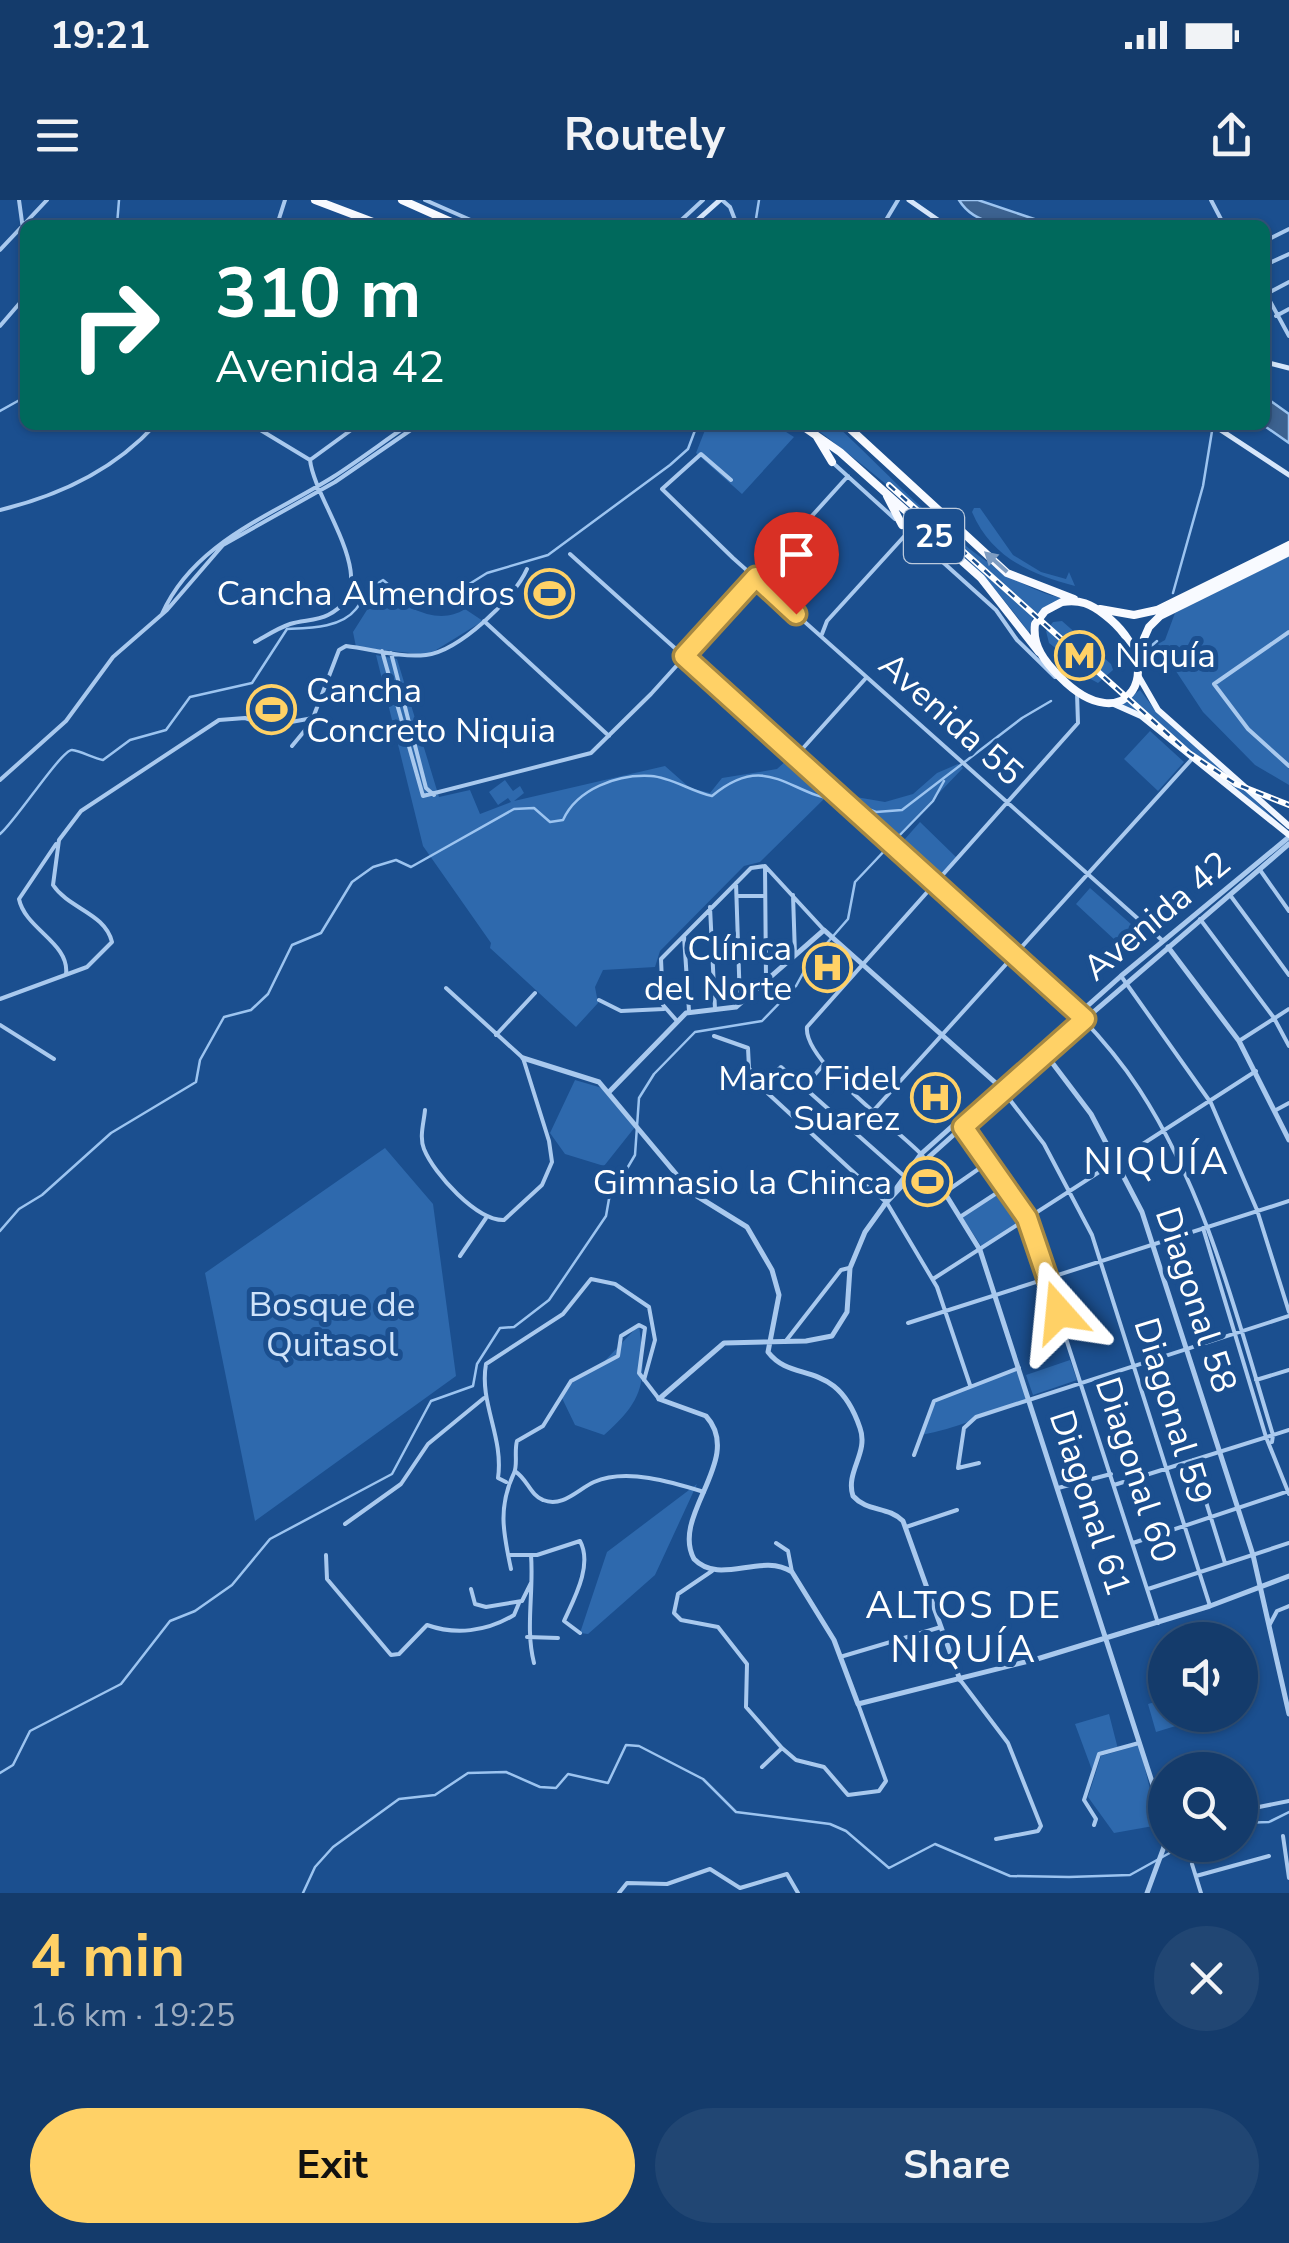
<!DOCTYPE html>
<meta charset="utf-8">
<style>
body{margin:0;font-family:"Nunito Sans",sans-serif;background:#214673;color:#f1f3f6;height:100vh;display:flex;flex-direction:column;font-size:38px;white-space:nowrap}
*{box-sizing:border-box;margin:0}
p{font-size:32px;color:#9dadc1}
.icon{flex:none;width:55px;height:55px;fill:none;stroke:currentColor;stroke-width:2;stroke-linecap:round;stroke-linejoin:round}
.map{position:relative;height:1693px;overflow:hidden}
.sheet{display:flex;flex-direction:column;background:#143b6b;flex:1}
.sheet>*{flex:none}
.top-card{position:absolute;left:20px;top:20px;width:1250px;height:210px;border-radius:15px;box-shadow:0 2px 8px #0004,0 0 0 2px #33557e;background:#00695c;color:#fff;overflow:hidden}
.controls{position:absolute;left:1148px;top:1422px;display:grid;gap:20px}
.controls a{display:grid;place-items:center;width:110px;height:110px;border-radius:50%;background:#143b6b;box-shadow:0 2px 8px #0004,0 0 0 2px #33557e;font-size:50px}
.pin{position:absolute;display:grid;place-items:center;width:85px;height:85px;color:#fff;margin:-102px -42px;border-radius:50% 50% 50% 0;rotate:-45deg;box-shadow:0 0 10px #0007}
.pin .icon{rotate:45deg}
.me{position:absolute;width:110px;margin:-55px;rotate:342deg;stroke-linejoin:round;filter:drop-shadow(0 0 8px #0008)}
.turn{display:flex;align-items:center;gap:35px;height:210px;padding:0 30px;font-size:45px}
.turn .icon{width:130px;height:130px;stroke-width:2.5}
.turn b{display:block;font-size:70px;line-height:85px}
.round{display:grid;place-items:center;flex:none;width:105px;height:105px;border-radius:52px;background:#214673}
.overview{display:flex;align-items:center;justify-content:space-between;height:170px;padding:0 30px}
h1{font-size:60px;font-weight:700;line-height:75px;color:#ffd166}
.button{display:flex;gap:20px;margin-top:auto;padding:20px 30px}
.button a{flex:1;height:115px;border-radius:60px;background:#ffd166;color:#111;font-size:40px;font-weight:700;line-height:115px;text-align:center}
.button a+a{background:#214673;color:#f1f3f6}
.status{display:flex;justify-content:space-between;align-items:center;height:70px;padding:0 50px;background:#143b6b;direction:ltr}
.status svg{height:28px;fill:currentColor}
header{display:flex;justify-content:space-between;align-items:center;height:130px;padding:0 30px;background:#143b6b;font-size:45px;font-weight:700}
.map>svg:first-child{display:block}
</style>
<div class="status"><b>19:21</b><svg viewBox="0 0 49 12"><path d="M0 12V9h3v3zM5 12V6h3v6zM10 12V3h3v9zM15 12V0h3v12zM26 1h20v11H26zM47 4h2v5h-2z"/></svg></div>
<header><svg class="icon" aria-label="menu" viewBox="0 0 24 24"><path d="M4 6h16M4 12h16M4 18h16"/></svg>Routely<svg class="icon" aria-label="share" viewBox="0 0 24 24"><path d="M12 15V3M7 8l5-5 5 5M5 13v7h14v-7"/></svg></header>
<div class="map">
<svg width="1289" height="1693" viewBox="0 0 1289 1693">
<rect width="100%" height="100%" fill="#1b4f8f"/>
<path fill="#2e69ad" d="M 707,225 L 775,225 L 794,237 L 742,294 L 696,253 Z
M 811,225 L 836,225 C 896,280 982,380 1061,398 L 1033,416 L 1029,433 C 972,352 889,284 811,225 Z
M 974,308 L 980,308 L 1013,355 L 1041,372 L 1066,379 L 1069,372 L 1075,386 C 1030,374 991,357 972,312 Z
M 1289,356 L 1289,585 L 1255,565 L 1203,512 L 1158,444 L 1165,440 L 1175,413 Z
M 778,362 L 809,391 L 795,405 L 764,376 Z
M 386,394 C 409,408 439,426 465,409 L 483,421 L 428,455 L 356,447 L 353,432 L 372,402 Z
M 1062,421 L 1111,464 L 1113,470 L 1098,483 L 1072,469 L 1076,464 L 1049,443 L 1046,431 L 1053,422 Z
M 376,455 L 397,459 L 439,597 L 470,590 L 480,614 L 511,602 L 508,598 L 498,605 L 489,592 L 505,580 L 513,591 L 520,586 L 524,593 L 514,601 L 665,566 L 690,588 L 710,593 L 722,578 L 777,569 L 787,560 L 827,596 L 760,662 L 744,666 L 660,751 L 655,767 L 603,770 L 595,787 L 598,803 L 576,827 L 490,748 L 491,743 L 423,646 Z
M 1140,490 L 1158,514 L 1225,570 L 1284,629 L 1139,512 L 1119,505 Z
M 1150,531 L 1184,562 L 1158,591 L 1124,559 Z
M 958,564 L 963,568 L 891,643 L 843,600 L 850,596 L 885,602 L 913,594 L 937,573 Z
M 920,622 L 957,658 L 936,681 L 897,648 Z
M 1090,688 L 1132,725 L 1117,742 L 1076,704 Z
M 575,880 L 602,888 L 635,927 L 604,966 L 565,954 L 550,933 Z
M 385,948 L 433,1004 L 456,1176 L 255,1321 L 205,1073 Z
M 1007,989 L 1024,1019 L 982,1047 L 962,1017 Z
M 639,1125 C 646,1178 647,1198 604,1235 L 575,1225 L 561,1196 L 579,1175 L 598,1168 Z
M 1070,1160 L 1077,1180 L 1033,1195 L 1026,1175 Z
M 1019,1168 L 1030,1198 C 991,1212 961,1228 921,1235 L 934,1201 Z
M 697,1284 L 655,1375 L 588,1434 L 580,1433 L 607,1352 Z
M 1165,1499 L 1165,1515 L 1212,1515 L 1156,1532 L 1148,1504 Z
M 1109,1514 L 1118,1549 L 1099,1554 L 1092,1570 L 1075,1524 Z
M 1139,1545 L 1159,1625 L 1114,1633 L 1088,1597 L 1101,1556 Z"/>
<path fill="#3c6290" stroke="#9cc4f0" stroke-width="2.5" d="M 959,0 L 978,0 L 1052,25 C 1020,25 978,31 959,0 Z
M 1265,197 L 1289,214 L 1289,243 L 1263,225 Z"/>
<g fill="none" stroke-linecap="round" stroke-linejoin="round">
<path stroke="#9cc4f0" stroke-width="2.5" d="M 117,25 L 119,0
M 755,25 L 759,0
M 0,211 L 25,197
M 1173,393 L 1203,286 L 1213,225
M 1149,448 L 1157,441
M 850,602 L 876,612 L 902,610 L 1022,518 L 1051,501
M 0,634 C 15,622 62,549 72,550 C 81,551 93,558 103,560 L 130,540 L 166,530 L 190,497 L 252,483 L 287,429 C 310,428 341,428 356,409 C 366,396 368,388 383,380 L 405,398 L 434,406 L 487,373 L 548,355 L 670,265 L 688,249 L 697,225
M 894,641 L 933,601 L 944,581
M 0,1031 L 19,1009 L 42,995 L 111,933 L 196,882 L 200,860 L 224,817 L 251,810 L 268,794 L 292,745 L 321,733 L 352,682 L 373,667 L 396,660 L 411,667 L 514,609 L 534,608 L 550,622 L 563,620 C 577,589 617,574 651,576 C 671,577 692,592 712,596 C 767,550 789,595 840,601
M 0,1573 L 13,1565 L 30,1531 L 121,1484 L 170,1421 L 195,1411 L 232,1385 L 270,1339 L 392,1274 L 431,1201 L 473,1186 L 477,1164 L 500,1128 L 514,1127 L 549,1100 L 606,1016 L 609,999 L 635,955 L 639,898 L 654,874 L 695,832 L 762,821 L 796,786 L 807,766 L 848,719 L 855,682 L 889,646
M 1240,1623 L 1269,1622 L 1289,1612
M 303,1693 L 315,1667 L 333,1647 L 399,1599 L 435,1595 L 468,1573 L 506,1572 L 540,1587 L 556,1588 L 568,1574 L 608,1583 L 626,1545 L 639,1546 L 703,1579 L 736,1612 L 830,1624 L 846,1631 L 889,1668 L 935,1644 L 1010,1676 L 1069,1677 L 1130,1675 L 1184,1645"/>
<path stroke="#a9c9ee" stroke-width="4" d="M 19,0 L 25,44
M 425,0 L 482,25
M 722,0 L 730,7 L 737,25
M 1211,0 L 1224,25
M 277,25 L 285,0
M 676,25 L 703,0
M 883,25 L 898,0
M 1265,41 L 1289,29
M 0,50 L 47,0
M 1265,65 L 1289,54
M 1265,92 L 1289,136
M 1266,94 L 1289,82
M 1276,116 L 1289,109
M 0,126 L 25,97
M 252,225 L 310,260
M 832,262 L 895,319
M 731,280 L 701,254 L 662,289 L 733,358 L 1163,741
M 0,310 C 58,296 114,270 155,225
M 902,326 L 929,349
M 570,354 C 702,473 835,590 965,710 C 1027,767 1093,818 1139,889 C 1207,993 1237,1118 1273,1235 L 1272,1242
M 936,356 L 996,410 L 1017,440 L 1055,477
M 162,414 C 194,342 271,316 333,277 C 358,261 383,242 408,225
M 484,421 L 609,536
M 1289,432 L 1214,484 L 1248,529 L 1289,566
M 822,434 L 827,421 L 909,331
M 255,442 C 266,436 278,428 290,424 C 302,420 317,421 328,415 C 387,386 315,304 310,260 L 358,225
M 382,451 L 423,596 L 591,553 L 651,494 L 848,276
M 391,453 L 426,588 L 434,595
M 292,546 L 311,523 L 339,450 L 346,446 C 372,449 400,458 426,455 C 459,451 514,399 527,369
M 796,556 L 866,478
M 0,580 L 66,521 L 113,457 L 167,410 L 223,345 L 335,282 L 418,225
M 56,644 L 19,699 C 25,729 70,743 66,774
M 765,666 L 766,779
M 1260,670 L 1289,711
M 736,683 L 740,803
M 793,695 L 795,755
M 1230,695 L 1289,775
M 737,696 L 765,696
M 710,707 L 715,809
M 1200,719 L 1274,818 L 1289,846
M 684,736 L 689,811
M 1121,776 L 1211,903 L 1257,1010 L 1289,1112
M 0,799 L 87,767 L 112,742 C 105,713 69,709 53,685 L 59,640 L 81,611 L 219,520 L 245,518 L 269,526 L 313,518
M 599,800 L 621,811 L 664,809
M 677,821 L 663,805 L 661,759 L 751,668 L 765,666 L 824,730
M 0,825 L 54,859
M 496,835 L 535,793
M 714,836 L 748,848 L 749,868 L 761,887 L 887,1003 L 937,1087 L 970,1185
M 1239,841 L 1289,809
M 805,886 L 824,864
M 761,887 L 781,867 L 904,976
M 1003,891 L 1044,944 L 1092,1035 L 1210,1406
M 425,910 C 424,922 419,937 424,949 C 434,974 477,1021 504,1020 L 542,985 L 552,962 L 549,941 L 523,858 L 446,788
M 874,910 L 1191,560
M 1276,910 L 1289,903
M 961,925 L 1027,1018 L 1158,1423
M 921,954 C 896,928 803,861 807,827 L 1078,523 L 1077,493
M 944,993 L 990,961
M 960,1017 L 1006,987
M 1203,1028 L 1266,1237 L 1289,1294
M 460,1056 L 486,1018
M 933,1079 L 1256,871
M 908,1123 L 1289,1001
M 785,1142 L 841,1070 L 849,1068
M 1256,1180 L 1289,1170
M 914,1255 L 934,1201 L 1019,1168
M 1193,1260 L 1225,1363
M 979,1263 L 958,1268 L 964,1228 L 976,1217 L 1289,1116
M 516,1272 C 527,1279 531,1296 543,1300 C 563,1308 578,1289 594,1282 C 626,1268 672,1282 704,1292
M 506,1282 L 498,1278 C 504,1237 479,1203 486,1164 L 563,1114 L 591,1079 L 615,1084 L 649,1107 L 655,1140 L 644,1180
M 1114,1285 L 1289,1230
M 1058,1288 L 1111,1274
M 345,1324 L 401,1284 L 428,1244 L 484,1198
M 906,1327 L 957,1310
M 776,1343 L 788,1351 L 792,1372
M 1133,1343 L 1289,1291
M 326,1355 L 327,1379 L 391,1455 L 399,1454 L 427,1425 C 455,1435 486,1432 514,1415 L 519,1403
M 508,1355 L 537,1355 L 580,1341 C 593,1365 574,1399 564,1421 L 580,1433
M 531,1355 C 534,1392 525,1428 534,1463
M 511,1369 C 503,1332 498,1307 514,1273 C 518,1266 514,1251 517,1241 L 543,1226 L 571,1181 L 618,1156 L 621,1136 L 639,1125 L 645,1128 L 639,1173 L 659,1199
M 712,1371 L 678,1394 L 674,1413 L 681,1420 L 718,1427 L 747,1464 L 746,1507 L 782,1548 L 796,1560 L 824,1567 L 848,1595 L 879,1591 L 886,1581 L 858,1504
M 471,1389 L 475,1404 L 486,1407 L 522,1401 L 531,1383
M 1148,1389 L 1289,1343
M 1270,1424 L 1277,1411 L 1289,1406
M 527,1437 L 558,1438
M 840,1457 L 941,1427
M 961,1481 L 1008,1543 L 1041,1626 L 1038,1631 L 996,1639
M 762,1567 L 782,1548
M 1244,1610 L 1289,1601
M 1094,1625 L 1096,1619 L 1084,1600 L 1099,1554 L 1139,1543
M 1283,1636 L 1289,1678
M 1192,1664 L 1201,1693
M 1196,1676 L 1269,1656
M 619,1693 L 627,1683 L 667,1684 L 710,1669 L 740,1688 L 787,1674 L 798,1693"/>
<path stroke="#a9c9ee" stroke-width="5" d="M 1289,637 L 1121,776 L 921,954 L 865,1032 L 850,1068 L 847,1112 L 832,1136 L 806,1141 L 724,1143 L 659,1199 L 706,1216 C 745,1259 670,1315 694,1359 C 720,1386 761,1352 792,1372 L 834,1440 L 858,1504 L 1037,1459 L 1210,1406 L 1289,1376
M 1168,747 L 1239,841 L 1289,940
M 1041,848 L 1091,914 L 1142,1012 L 1253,1355 L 1289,1514
M 523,858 L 599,882 L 692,993 L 747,1027 L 772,1070 L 779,1095 L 768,1152 C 793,1185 836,1157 860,1228 C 869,1253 845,1272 853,1296 C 867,1312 888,1306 903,1321 L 960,1480
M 609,892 L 686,813 L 736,807 L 824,730 L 998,885
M 922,956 L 980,1050 L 1165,1622
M 884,1005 L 930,956 L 1018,877 L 1289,644
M 1147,1693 L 1165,1644"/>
<path stroke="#d6e6fa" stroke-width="5" d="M 909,0 L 945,25
M 692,25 L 720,0
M 1265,162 L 1289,168
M 1213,225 L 1289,275"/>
<path stroke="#f0f6ff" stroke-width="6" d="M 1139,477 L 1158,510 L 1289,626
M 1114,504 L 1141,516 L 1289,635"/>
<path stroke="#f8faff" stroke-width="8" d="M 315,0 L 381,25
M 402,0 L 458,25
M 801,225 L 840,252 L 981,378 L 1039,452
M 846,225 L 1007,373 L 1074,399
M 817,237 L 832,262
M 887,296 L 902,325
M 929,350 L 958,360
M 1062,402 C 1080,399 1091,404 1105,415 C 1172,467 1126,544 1060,477 C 1045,462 1032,446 1035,424 L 1045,411 Z
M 1100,409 L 1134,415 L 1157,410 L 1289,345
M 1137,454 L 1149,427 L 1160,416 L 1289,352"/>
<defs>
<path id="rail" d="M 889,285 L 1189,553 L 1236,584 L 1289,605"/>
</defs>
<use href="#rail" stroke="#fff" stroke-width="6"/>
<use href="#rail" stroke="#1b4f8f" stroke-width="2.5" stroke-dasharray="8" stroke-linecap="butt"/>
</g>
<defs><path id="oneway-solid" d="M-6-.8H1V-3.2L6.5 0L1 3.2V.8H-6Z" transform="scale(2.5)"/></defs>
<use fill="#7e9cc1" href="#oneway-solid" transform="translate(996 362) rotate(-138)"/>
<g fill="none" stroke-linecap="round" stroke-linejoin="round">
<defs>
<path id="route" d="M 796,414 L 756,377 L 684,456 L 1085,819 L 963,927 L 1027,1018 L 1059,1112"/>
</defs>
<use href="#route" stroke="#a68842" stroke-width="25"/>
<use href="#route" stroke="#ffd166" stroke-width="18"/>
</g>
<defs>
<symbol id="stadium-ring" viewBox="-11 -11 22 22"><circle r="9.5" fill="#1b4f8f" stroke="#ffd166" stroke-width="1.5"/><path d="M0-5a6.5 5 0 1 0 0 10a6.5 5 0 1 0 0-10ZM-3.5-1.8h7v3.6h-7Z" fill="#ffd166"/></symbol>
<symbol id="metro-ring" viewBox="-11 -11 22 22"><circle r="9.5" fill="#1b4f8f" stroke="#ffd166" stroke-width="1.5"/><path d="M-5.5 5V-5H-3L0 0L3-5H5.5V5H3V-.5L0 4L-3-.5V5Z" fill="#ffd166"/></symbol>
<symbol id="hospital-ring" viewBox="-11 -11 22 22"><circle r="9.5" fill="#1b4f8f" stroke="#ffd166" stroke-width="1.5"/><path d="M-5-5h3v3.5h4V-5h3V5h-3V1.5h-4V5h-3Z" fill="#ffd166"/></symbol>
</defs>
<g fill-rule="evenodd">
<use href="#stadium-ring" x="522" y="366" width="55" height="55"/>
<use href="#metro-ring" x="1052" y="428" width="55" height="55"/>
<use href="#stadium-ring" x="244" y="482" width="55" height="55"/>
<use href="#hospital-ring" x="800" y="740" width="55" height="55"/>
<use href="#hospital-ring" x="908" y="870" width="55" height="55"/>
<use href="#stadium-ring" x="900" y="954" width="55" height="55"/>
</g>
<g text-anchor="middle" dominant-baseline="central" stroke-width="10" stroke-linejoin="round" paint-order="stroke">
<rect fill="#1b4f8f" stroke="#bbcadd" stroke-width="2.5" x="904" y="309" width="60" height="54" rx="8"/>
<g font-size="32" font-weight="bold" fill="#fff">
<text x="934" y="336">25</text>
</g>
<g font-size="35" fill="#fff" stroke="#1b4f8f" text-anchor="end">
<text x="515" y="393">Cancha Almendros</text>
<text x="1115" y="455" text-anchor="start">Niquía</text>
<text x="306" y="490" text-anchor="start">Cancha<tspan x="306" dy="40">Concreto Niquia</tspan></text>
<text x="792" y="748">Clínica<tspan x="792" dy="40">del Norte</tspan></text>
<text x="900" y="878">Marco Fidel<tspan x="900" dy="40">Suarez</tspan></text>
<text x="892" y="982">Gimnasio la Chinca</text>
</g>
<g font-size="35" fill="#fff" stroke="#1b4f8f">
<text transform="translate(951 519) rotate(42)">Avenida 55</text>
<text transform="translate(1157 716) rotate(-40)">Avenida 42</text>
<text transform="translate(1196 1100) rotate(72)">Diagonal 58</text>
<text transform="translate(1173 1211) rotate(73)">Diagonal 59</text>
<text transform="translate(1136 1270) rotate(72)">Diagonal 60</text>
<text transform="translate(1090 1303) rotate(72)">Diagonal 61</text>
</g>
<g font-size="35" fill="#cfe3fa" stroke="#1b4f8f">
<text x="332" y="1104">Bosque de<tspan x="332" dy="40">Quitasol</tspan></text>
</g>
<g font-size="38" letter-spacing="2.5" fill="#fff" stroke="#1b4f8f">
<text x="1157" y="961">NIQUÍA</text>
<text x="964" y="1405">ALTOS DE<tspan x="964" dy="44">NIQUÍA</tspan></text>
</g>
</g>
</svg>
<div class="controls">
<a><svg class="icon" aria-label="sound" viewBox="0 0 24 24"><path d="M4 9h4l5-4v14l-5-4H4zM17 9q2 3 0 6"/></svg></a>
<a><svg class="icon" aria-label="search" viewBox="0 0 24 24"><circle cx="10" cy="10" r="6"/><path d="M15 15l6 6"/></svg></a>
</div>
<div class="pin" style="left:796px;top:414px;background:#d93025"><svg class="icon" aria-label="arrive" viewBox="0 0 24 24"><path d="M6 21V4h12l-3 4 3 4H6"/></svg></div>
<svg class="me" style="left:1059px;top:1112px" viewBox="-20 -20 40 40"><path d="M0-17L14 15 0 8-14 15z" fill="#ffd166" stroke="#fff" stroke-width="4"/></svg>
<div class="top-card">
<div class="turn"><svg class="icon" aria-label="right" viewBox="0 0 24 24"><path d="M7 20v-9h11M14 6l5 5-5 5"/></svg><div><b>310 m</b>Avenida 42</div></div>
</div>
</div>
<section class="sheet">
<div class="overview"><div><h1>4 min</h1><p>1.6 km · 19:25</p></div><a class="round"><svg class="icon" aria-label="close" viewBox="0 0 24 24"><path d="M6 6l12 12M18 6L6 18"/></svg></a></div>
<div class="button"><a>Exit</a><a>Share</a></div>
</section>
